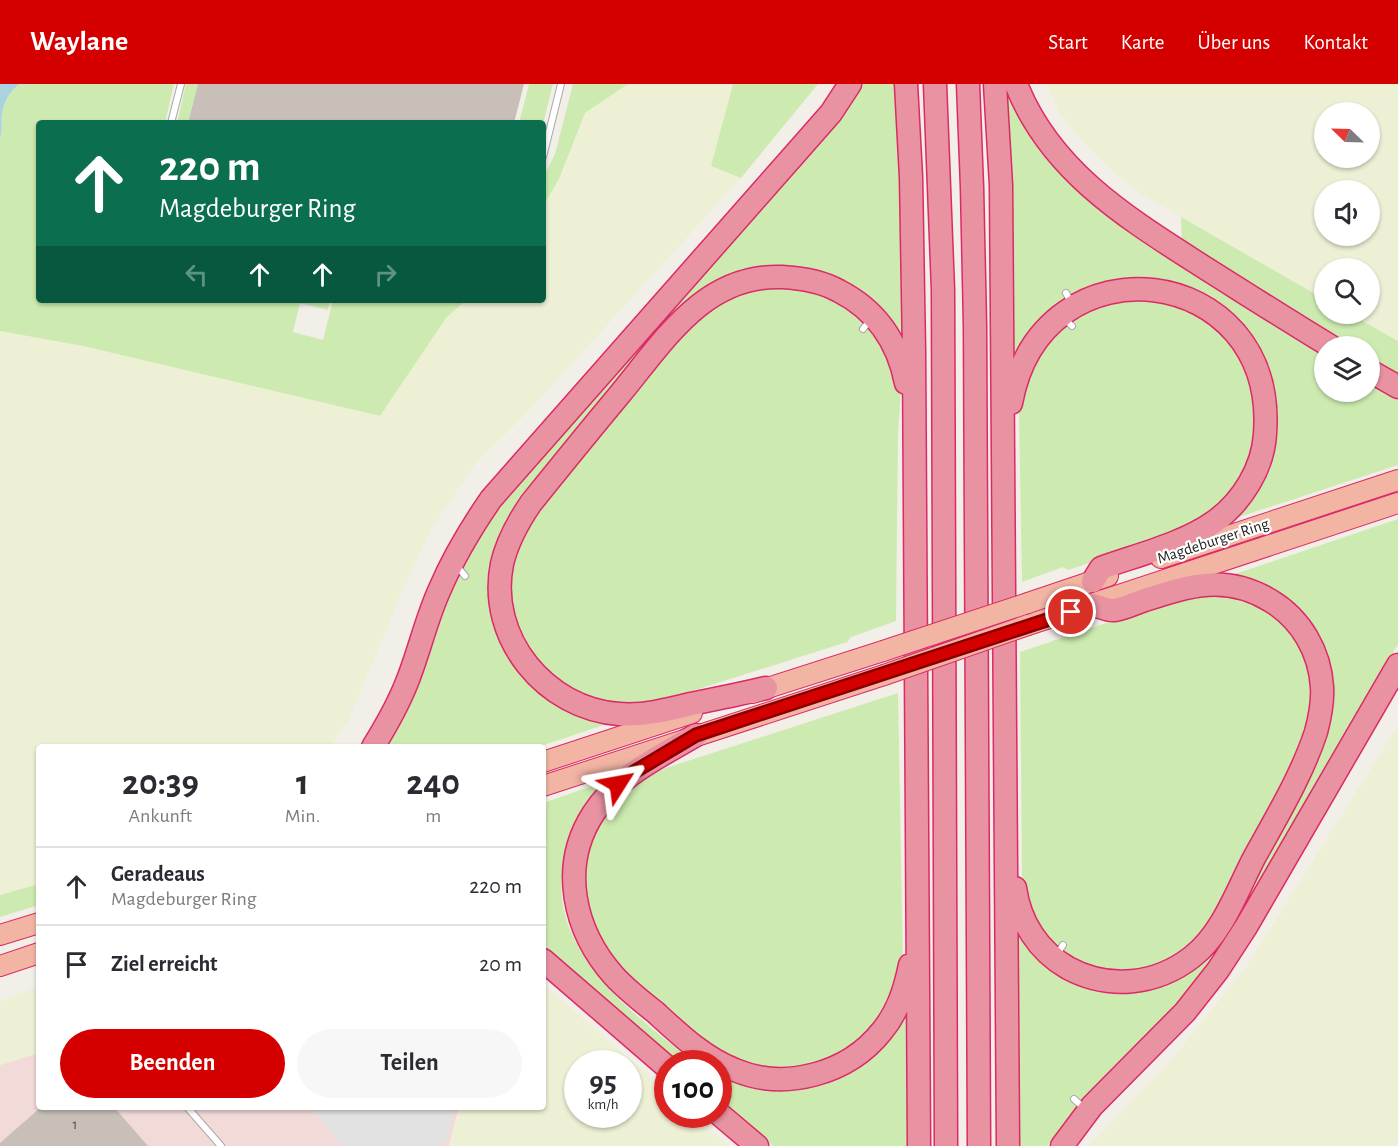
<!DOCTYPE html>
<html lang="de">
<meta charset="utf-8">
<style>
body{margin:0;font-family:"Alegreya Sans",sans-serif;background:#f7f7f7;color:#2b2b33;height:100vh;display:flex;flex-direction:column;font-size:22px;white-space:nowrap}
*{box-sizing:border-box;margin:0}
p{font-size:20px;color:#7c7c81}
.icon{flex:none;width:33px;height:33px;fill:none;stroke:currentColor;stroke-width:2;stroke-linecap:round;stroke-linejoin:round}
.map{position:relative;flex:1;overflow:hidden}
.side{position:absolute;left:36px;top:660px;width:510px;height:366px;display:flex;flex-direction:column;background:#fff;border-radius:6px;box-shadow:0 2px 4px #0004}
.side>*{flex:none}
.top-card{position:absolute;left:36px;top:36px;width:510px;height:183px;border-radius:6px;box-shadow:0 2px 4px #0004;background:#0b6e4f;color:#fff;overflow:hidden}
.needle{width:39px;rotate:293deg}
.tools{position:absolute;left:1314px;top:18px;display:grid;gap:12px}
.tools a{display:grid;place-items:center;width:66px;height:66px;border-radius:50%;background:#fff;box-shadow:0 2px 4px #0004;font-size:30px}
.speed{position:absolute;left:564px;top:966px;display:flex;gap:12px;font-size:30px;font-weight:700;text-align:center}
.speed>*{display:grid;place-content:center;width:78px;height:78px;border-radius:50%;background:#fff;box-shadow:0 2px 4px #0004;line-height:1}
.speed small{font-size:15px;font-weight:400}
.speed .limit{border:9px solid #d22;background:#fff;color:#111}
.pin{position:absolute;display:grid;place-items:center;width:51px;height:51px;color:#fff;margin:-26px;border:3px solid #fff;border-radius:50%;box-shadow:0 2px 6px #0007}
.me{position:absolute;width:66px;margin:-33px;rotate:56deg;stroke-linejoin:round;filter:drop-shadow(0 0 4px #0008)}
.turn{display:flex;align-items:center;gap:21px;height:126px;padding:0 24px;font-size:27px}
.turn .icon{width:78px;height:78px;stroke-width:2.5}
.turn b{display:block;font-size:42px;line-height:51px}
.lanes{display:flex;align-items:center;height:57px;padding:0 24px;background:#0003;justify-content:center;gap:30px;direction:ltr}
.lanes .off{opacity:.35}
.eta{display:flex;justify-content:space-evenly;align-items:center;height:102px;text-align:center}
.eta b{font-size:36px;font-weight:700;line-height:42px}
.button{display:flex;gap:12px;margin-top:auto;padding:12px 24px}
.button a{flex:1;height:69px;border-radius:36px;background:#d40000;color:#fff;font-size:24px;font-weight:700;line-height:69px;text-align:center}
.button a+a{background:#f7f7f7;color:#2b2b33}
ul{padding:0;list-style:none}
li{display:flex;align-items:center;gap:18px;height:78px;padding:0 24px;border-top:2px solid #e1e1e2}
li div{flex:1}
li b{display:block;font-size:22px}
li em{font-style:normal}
header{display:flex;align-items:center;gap:36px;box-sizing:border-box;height:84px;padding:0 30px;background:#d40000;color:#fff}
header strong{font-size:28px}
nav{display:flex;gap:33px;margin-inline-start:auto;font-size:21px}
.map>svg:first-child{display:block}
</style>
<header>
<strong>Waylane</strong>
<nav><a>Start</a><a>Karte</a><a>Über uns</a><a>Kontakt</a></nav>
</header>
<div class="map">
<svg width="1398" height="1062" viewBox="0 0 1398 1062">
<rect width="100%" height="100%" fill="#f2efe9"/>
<path fill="#f2dad9" d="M 39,969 L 39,1023 L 459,1023 L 449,1062 L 0,1062 L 0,981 Z"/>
<path fill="#eef0d5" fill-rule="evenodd" d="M 628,0 L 733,0 L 711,82 L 741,94 L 526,330 L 477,378 L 433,442 L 402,508 L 349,635 L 331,663 L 39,663 L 39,800 L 0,811 L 0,247 L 83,262 L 380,332 L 446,234 L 466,216 L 543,216 L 543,122 L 559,95 L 585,29 Z
M 1046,0 L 1398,0 L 1398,257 L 1350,230 L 1370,230 L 1370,184 L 1324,184 L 1324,215 L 1141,110 L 1117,91 L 1076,50 L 1061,31 ZM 1324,28 L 1370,28 L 1370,74 L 1324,74 ZM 1324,106 L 1370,106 L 1370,152 L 1324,152 Z
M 1398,641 L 1398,1062 L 1088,1062 L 1173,974 L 1248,880 Z
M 543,900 L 667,1007 L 668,1030 L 694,1031 L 729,1062 L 449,1062 L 459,1023 L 543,1023 ZM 578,980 L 628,980 L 628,1030 L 578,1030 Z
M 39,903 L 39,969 L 0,981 L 0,917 Z"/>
<path fill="#cdebb0" d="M 19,0 L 174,0 L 165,39 L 39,39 L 39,216 L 330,216 L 328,226 L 300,219 L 293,248 L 323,256 L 333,216 L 466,216 L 446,234 L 380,332 L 83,262 L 0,247 L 0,54 C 3,45 1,38 2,29 C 4,17 10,8 19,0 Z
M 186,0 L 198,0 L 188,39 L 177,39 Z
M 529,0 L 553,0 L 543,40 L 519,39 Z
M 573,0 L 628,0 L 585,29 L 559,95 L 543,122 L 543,94 L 555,70 Z
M 733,0 L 818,0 L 741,94 L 711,82 Z
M 863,0 L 897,0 L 903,257 C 896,239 884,225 869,213 C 830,184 792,177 745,186 L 522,414 L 501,552 L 610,639 L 538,663 L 386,663 C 419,611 433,552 456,496 C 468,469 484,444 501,420 L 838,37 Z
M 1008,0 L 1033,50 L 1324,268 L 1324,308 L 1370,308 L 1370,296 L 1398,311 L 1398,381 L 1233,435 C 1243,414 1253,394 1263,373 C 1267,364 1274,354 1275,344 C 1283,260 1205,182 1120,196 C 1106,199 1094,205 1082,211 C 1046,228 1032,240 1015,275 L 1012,275 L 1004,14 Z
M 1181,133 L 1324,215 L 1324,230 L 1350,230 L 1398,257 L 1398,296 L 1370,280 L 1370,262 L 1340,262 L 1182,162 Z
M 793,201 L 844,218 L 881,255 L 901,306 L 898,350 L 896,537 L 851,553 L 847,558 L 667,615 L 630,620 L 592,616 L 562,602 L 526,564 L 509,516 L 511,477 L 534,429 L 690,239 L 737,208 Z
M 1129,214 L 1180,221 L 1230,256 L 1256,310 L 1253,369 L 1238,400 L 1213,427 L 1160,456 L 1068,486 L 1063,483 L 1022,498 L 1019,329 L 1022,312 L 1039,266 L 1084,227 Z
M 1398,435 L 1398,560 L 1220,869 L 1171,929 L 1086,1014 L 1047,1062 L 1016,1062 L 1015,832 L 1024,853 L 1142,907 L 1159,904 L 1185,890 L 1331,633 L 1286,515 L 1259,498 L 1232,491 Z
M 1213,508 L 1249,516 L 1284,539 L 1308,575 L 1313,604 L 1308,638 L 1294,673 L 1212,834 L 1201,849 L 1184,866 L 1152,882 L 1133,887 L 1113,888 L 1076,880 L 1038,845 L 1025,812 L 1022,792 L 1020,568 L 1181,514 Z
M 898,609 L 903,876 L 891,923 L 861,957 L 828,976 L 781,986 L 747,981 L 699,955 L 618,885 L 584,824 L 585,767 L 605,728 L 639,696 L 666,684 Z
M 610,696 C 599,717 588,737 577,757 C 573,764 566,773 564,781 C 545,866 638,935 696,979 L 678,979 L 543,865 L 543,719 Z
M 39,800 L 39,821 L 0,833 L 0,811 Z
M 909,926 L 909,1062 L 773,1062 L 719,1015 L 718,992 C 755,1010 813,1014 848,989 C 855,984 861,976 867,969 C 882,955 897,942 909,926 Z"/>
<path fill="#e2e2e2" d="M 309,1023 L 447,1023 L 453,1029 L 448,1053 L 439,1062 L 343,1062 Z"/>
<path fill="#aad3df" d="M 0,0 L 19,0 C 10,8 4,17 2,29 C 1,38 3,45 0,54 Z"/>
<path fill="#c7bfb8" d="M 198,0 L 524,0 L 514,39 L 188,39 Z
M 41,1023 L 114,1023 L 148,1062 L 0,1062 L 0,1059 Z"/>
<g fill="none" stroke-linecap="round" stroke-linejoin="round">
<defs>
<path id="service" d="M 171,39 L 181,0
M 543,73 L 561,0
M 1066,209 L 1072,220
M 1064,234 L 1072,242
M 863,245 L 871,235
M 457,482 L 465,492
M 1056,872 L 1063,861
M 1074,1015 L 1085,1025
M 187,1023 L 221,1062"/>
<path id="trunk" d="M 1161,474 L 1398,396
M 1028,519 L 1108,492
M 1028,541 L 1398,419
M 752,609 L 883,567
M 543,678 L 692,629
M 543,702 L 884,591
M 0,851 L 39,839
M 0,882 L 39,869"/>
<path id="motorway" d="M 906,0 L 911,93 L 914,267 L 919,1062
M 935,0 L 943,206 L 946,1062
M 968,0 L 972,103 L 975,241 L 979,1062
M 995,0 L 1001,101 L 1002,231 L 1008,1062
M 1016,0 C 1050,87 1127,134 1202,182 C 1245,209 1287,236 1330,262
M 1370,287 L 1398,303
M 1011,319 C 1042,149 1278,178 1265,350 C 1263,384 1242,418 1214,438 C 1183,460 1137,471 1101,484 L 1093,497
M 766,604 C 741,610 716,615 691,620 C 667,626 643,632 619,630 C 546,625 487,554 502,480 C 507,458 518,438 531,419 C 560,383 590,346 620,310 C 664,257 704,190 782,193 C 802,194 821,197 839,207 C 876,226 898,258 906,299
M 696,651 C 659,673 617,692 593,730 C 559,783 574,847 614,892 C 626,905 641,917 655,928 C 679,950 704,974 735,986 C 785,1007 848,990 882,947 C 898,928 905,905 910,881
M 373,663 C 386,642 398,621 407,598 C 419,568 426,536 439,507 C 453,474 471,444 491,415 L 802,62 L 831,29 L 850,0
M 1015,804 C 1020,838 1038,867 1068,884 C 1109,906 1156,901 1192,873 C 1222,850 1237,807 1254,774 C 1276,734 1302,691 1316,648 C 1320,633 1323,618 1322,603 C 1320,568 1301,535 1271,517 C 1227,490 1190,501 1145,516 C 1135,519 1124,525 1114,526 C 1108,527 1099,522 1093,521
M 543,876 L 668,984
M 718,1029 L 757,1062
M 1062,1062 L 1092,1022 L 1185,928 L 1218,886 L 1246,843 L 1398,581"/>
</defs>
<use href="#service" stroke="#a9a9a9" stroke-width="8"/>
<use href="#trunk" stroke="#dc2a67" stroke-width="22"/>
<use href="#motorway" stroke="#dc2a67" stroke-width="25"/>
<use href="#service" stroke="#fff" stroke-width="6"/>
<use href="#trunk" stroke="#f2b4a3" stroke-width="20"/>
<use href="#motorway" stroke="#e892a2" stroke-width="22"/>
<defs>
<path id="trunk-bridge" d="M 883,567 L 1028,519
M 884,591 L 1028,541"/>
</defs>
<use href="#trunk-bridge" stroke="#dc2a67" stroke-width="22" stroke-linecap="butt"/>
<use href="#trunk-bridge" stroke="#f2b4a3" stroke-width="20"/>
</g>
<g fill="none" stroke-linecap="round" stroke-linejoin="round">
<defs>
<path id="route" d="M 618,700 L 634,688 L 696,651 L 1071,528"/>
</defs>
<use href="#route" stroke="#8a0000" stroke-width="15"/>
<use href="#route" stroke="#d40000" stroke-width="10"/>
</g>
<g text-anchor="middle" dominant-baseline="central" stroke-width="4.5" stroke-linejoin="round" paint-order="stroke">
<g font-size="14" fill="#4b4948">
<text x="75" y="1041">1</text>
</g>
<g font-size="16" fill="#222" stroke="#fff">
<text transform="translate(1213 457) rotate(-18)">Magdeburger Ring</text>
</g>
</g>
</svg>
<div class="tools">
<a><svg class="needle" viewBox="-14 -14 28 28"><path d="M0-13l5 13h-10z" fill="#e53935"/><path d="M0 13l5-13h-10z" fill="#7c7c81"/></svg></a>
<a><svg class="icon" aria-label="sound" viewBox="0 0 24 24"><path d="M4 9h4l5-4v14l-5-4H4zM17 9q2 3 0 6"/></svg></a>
<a><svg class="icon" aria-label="search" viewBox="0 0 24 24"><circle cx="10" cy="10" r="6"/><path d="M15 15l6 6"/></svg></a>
<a><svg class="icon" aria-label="layers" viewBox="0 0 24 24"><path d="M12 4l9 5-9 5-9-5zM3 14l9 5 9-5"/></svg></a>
</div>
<div class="speed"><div>95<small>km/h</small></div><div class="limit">100</div></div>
<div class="pin" style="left:1071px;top:528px;background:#d93025"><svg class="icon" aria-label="arrive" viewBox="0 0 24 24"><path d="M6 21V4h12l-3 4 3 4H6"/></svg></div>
<svg class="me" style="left:618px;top:700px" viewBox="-20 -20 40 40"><path d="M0-17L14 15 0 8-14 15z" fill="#d40000" stroke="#fff" stroke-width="4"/></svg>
<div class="top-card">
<div class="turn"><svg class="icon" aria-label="ahead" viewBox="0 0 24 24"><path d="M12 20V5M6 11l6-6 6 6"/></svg><div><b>220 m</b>Magdeburger Ring</div></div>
<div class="lanes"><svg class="icon off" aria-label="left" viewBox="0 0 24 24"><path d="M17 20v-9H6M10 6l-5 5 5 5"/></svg><svg class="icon" aria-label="ahead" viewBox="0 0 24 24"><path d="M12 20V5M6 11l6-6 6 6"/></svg><svg class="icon" aria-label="ahead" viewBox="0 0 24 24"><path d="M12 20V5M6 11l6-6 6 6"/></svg><svg class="icon off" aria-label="right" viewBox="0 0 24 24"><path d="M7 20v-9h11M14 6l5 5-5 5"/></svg></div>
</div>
<section class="side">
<div class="eta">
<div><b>20:39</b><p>Ankunft</p></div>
<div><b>1</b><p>Min.</p></div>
<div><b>240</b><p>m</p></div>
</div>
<ul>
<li><svg class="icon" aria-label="ahead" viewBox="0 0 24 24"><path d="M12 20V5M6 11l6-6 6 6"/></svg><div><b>Geradeaus</b><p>Magdeburger Ring</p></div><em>220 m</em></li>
<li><svg class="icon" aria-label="arrive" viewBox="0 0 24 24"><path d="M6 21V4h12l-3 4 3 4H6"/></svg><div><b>Ziel erreicht</b></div><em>20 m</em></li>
</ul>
<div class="button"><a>Beenden</a><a>Teilen</a></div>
</section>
</div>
